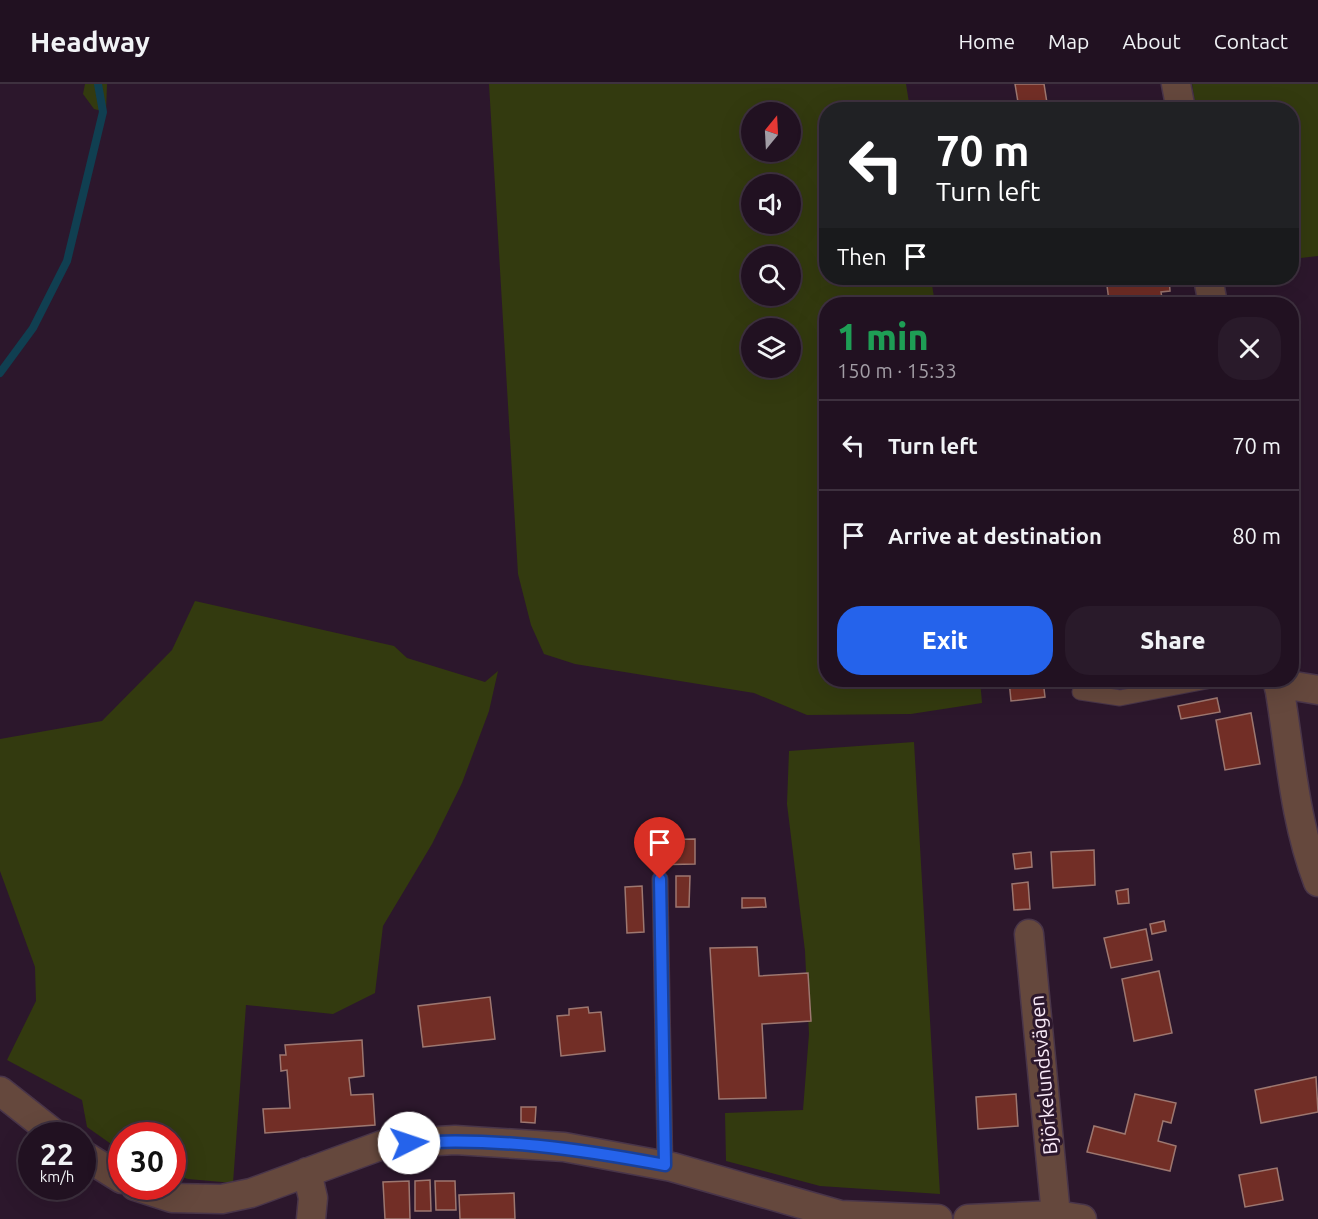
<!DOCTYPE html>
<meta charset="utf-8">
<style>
body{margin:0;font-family:Ubuntu,sans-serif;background:#291a2a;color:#f1f3f6;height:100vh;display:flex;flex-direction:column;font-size:22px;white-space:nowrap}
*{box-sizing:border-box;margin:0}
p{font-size:20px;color:#a29da5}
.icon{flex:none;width:33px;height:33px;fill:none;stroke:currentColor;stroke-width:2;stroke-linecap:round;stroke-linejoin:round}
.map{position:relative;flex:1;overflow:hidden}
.sheet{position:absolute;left:819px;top:213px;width:480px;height:390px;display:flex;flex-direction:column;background:#211121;border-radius:24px;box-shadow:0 6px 24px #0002,0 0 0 2px #3e313f}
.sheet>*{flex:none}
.top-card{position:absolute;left:819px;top:18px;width:480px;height:183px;border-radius:24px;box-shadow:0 6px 24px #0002,0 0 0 2px #3e313f;background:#202124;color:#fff;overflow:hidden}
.needle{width:39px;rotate:18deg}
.fabs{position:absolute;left:741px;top:18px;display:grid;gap:12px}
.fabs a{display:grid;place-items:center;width:60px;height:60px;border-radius:50%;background:#211121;box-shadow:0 6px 24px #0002,0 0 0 2px #3e313f;font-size:30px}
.speed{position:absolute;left:18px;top:1038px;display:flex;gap:12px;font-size:30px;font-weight:700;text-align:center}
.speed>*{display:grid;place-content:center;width:78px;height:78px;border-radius:50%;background:#211121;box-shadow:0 6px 24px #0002,0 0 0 2px #3e313f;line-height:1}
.speed small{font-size:15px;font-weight:400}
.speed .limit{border:9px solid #d22;background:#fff;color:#111}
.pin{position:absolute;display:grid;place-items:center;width:51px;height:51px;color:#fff;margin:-62px -26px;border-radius:50% 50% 50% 0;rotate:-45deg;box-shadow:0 0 6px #0007}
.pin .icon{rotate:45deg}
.me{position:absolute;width:66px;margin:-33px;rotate:86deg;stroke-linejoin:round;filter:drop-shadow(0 0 4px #0008)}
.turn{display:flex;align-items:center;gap:21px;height:126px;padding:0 18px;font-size:27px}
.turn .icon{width:78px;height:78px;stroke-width:2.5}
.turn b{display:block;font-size:42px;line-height:51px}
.then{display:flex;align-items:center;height:57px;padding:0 18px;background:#0003;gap:12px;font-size:22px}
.round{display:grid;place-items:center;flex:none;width:63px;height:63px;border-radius:24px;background:#291a2a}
.overview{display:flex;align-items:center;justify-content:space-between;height:102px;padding:0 18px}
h1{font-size:36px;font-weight:800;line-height:45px;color:#1e9e55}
.action{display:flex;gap:12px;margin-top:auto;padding:12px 18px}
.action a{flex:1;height:69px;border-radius:24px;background:#2563eb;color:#fff;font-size:24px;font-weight:800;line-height:69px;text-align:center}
.action a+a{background:#291a2a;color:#f1f3f6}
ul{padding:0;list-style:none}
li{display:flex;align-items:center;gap:18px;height:90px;padding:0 18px;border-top:2px solid #3e313f}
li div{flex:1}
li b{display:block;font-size:22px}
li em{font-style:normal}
header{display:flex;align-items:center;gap:36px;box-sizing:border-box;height:84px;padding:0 30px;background:#211121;border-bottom:2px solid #3e313f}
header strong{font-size:28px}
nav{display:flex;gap:33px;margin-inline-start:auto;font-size:21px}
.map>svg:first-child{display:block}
</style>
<header>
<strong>Headway</strong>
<nav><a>Home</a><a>Map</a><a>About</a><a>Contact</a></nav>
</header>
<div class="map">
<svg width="1318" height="1135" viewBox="0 0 1318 1135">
<rect width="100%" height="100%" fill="#2c172c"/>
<path fill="#333a0f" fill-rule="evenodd" d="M 85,0 L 107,0 L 106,28 L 94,25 L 83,10 Z
M 489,0 L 906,0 L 910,25 L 826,26 L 826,194 L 931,194 L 935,220 L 826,220 L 826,596 L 980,596 L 982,619 L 911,630 L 807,631 L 754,609 L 575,580 L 544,570 L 531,541 L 518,490 ZM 790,28 L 790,68 L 752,68 L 752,28 ZM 790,100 L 790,140 L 752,140 L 752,100 ZM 790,172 L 790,212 L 752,212 L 752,172 ZM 790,244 L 790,284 L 752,284 L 752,244 Z
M 1192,0 L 1318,0 L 1318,172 L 1292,175 L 1292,26 L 1196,25 Z
M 195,517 L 394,562 L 407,574 L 485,598 L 498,587 L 489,627 L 462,699 L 432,760 L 383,842 L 375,909 L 333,930 L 246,921 L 233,1099 L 188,1095 L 173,1090 L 172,1052 L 122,1052 L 121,1067 L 87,1043 L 82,1016 L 7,976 L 36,917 L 35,883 L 0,787 L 0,655 L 102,637 L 172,566 Z
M 914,658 L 940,1110 L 820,1102 L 726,1077 L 725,1029 L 803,1026 L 809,950 L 805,867 L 787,720 L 789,667 Z"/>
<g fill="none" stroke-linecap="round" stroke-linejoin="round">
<path stroke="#103f51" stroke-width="8" d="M 0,289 L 33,244 L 67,177 L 103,28 L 98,0"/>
</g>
<path fill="#722e26" stroke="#9d7770" stroke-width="1.5" d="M 1015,0 L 1044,0 L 1047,19 L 1019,24 Z
M 1106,194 L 1169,194 L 1170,207 L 1161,208 L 1163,220 L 1119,220 L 1118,216 L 1109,217 Z
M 1009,596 L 1043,596 L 1045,613 L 1011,617 Z
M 1217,614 L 1220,628 L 1181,635 L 1178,622 Z
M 1251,629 L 1260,680 L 1225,686 L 1216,636 Z
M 695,755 L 695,780 L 648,781 L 647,756 Z
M 1094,766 L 1095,801 L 1053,804 L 1051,768 Z
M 1031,768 L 1032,783 L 1015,785 L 1013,770 Z
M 676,792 L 690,792 L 689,823 L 676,823 Z
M 1028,798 L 1030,825 L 1014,826 L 1012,800 Z
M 642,802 L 644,848 L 627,849 L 625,803 Z
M 1128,805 L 1129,819 L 1118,820 L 1116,807 Z
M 742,814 L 765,814 L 766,823 L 742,824 Z
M 1164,837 L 1166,847 L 1152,850 L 1150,840 Z
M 1146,845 L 1152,876 L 1111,884 L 1104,854 Z
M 757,863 L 759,892 L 808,889 L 811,937 L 762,940 L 766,1014 L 719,1015 L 710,864 Z
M 1159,887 L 1172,949 L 1134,957 L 1122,895 Z
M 490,913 L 495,955 L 423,963 L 418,922 Z
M 588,923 L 589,929 L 601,928 L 605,967 L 561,972 L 557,932 L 569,931 L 569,925 Z
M 362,956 L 364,992 L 349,994 L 351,1011 L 373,1010 L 375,1041 L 265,1049 L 263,1025 L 290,1024 L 287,986 L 281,987 L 280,971 L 286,971 L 285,961 Z
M 1316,993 L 1318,1028 L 1261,1039 L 1255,1006 Z
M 1016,1010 L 1018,1042 L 978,1045 L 976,1013 Z
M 1135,1010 L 1176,1019 L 1171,1039 L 1163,1037 L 1158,1057 L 1176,1062 L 1170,1087 L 1087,1068 L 1094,1042 L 1125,1050 Z
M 521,1023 L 536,1023 L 535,1039 L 521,1038 Z
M 1277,1084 L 1283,1116 L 1245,1123 L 1239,1091 Z
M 430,1096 L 431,1127 L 415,1127 L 415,1097 Z
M 409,1097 L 410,1135 L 385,1135 L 383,1098 Z
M 435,1097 L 455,1097 L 456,1126 L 436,1126 Z
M 514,1109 L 515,1135 L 460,1135 L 459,1111 Z"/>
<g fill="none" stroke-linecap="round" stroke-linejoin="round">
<defs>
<path id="service" d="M 1080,608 L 1120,614 L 1212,596
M 660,795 L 665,1081"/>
<path id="minor" d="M 1176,0 L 1181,26
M 1208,194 L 1213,220
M 1278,596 C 1290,663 1293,733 1318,798
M 1279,604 L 1294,602 L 1318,606
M 1029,850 L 1056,1131
M 0,1007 L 57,1052
M 82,1070 L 122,1095
M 307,1088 L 313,1114 L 311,1135
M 135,1102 L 172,1114 L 222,1115 L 251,1109 L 385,1060 L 455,1056 L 564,1063 L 672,1083 L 840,1131 L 938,1135
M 968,1135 L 1056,1131 L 1082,1135"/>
</defs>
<use href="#service" stroke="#493549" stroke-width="17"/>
<use href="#minor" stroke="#493549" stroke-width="31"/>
<use href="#service" stroke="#65483d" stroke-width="15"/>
<use href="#minor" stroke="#65483d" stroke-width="28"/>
</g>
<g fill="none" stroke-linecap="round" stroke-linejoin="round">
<defs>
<path id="route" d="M 409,1059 C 496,1053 580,1065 665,1081 L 660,795"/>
</defs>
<use href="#route" stroke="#184099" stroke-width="15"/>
<use href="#route" stroke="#2563eb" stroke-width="10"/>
</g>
<g text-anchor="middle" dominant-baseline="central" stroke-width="6" stroke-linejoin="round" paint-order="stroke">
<g font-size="20" fill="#faebf9" stroke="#2c172c">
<text transform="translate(1043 991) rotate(-95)">Björkelundsvägen</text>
</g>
</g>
</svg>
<div class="fabs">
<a><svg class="needle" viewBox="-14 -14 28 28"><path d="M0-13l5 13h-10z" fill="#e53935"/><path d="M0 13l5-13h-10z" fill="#a29da5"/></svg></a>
<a><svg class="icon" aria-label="sound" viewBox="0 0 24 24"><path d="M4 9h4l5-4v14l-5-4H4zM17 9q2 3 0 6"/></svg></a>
<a><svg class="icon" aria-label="search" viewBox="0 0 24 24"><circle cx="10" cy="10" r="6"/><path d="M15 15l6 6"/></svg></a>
<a><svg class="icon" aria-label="layers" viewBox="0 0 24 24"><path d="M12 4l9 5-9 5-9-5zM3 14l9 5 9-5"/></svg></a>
</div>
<div class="speed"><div>22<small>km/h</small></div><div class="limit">30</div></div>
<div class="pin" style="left:660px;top:795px;background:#d93025"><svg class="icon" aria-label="arrive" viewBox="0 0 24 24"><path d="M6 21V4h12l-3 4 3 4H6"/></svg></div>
<svg class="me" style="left:409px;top:1059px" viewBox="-20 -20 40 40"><circle r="19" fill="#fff"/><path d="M0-13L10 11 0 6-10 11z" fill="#2563eb"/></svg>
<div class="top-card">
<div class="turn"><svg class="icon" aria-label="left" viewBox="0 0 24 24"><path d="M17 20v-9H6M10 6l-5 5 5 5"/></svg><div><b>70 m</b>Turn left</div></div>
<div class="then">Then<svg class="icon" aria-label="arrive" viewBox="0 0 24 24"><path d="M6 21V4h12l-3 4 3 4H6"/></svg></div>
</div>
<section class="sheet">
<div class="overview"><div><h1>1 min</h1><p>150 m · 15:33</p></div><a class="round"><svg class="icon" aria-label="close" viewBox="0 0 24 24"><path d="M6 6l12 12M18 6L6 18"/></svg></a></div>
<ul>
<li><svg class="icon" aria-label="left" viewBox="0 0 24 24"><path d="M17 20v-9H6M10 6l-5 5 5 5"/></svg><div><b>Turn left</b></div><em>70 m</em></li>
<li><svg class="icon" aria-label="arrive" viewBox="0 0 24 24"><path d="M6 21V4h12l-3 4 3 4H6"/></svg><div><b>Arrive at destination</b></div><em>80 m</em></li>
</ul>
<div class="action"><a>Exit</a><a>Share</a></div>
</section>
</div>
